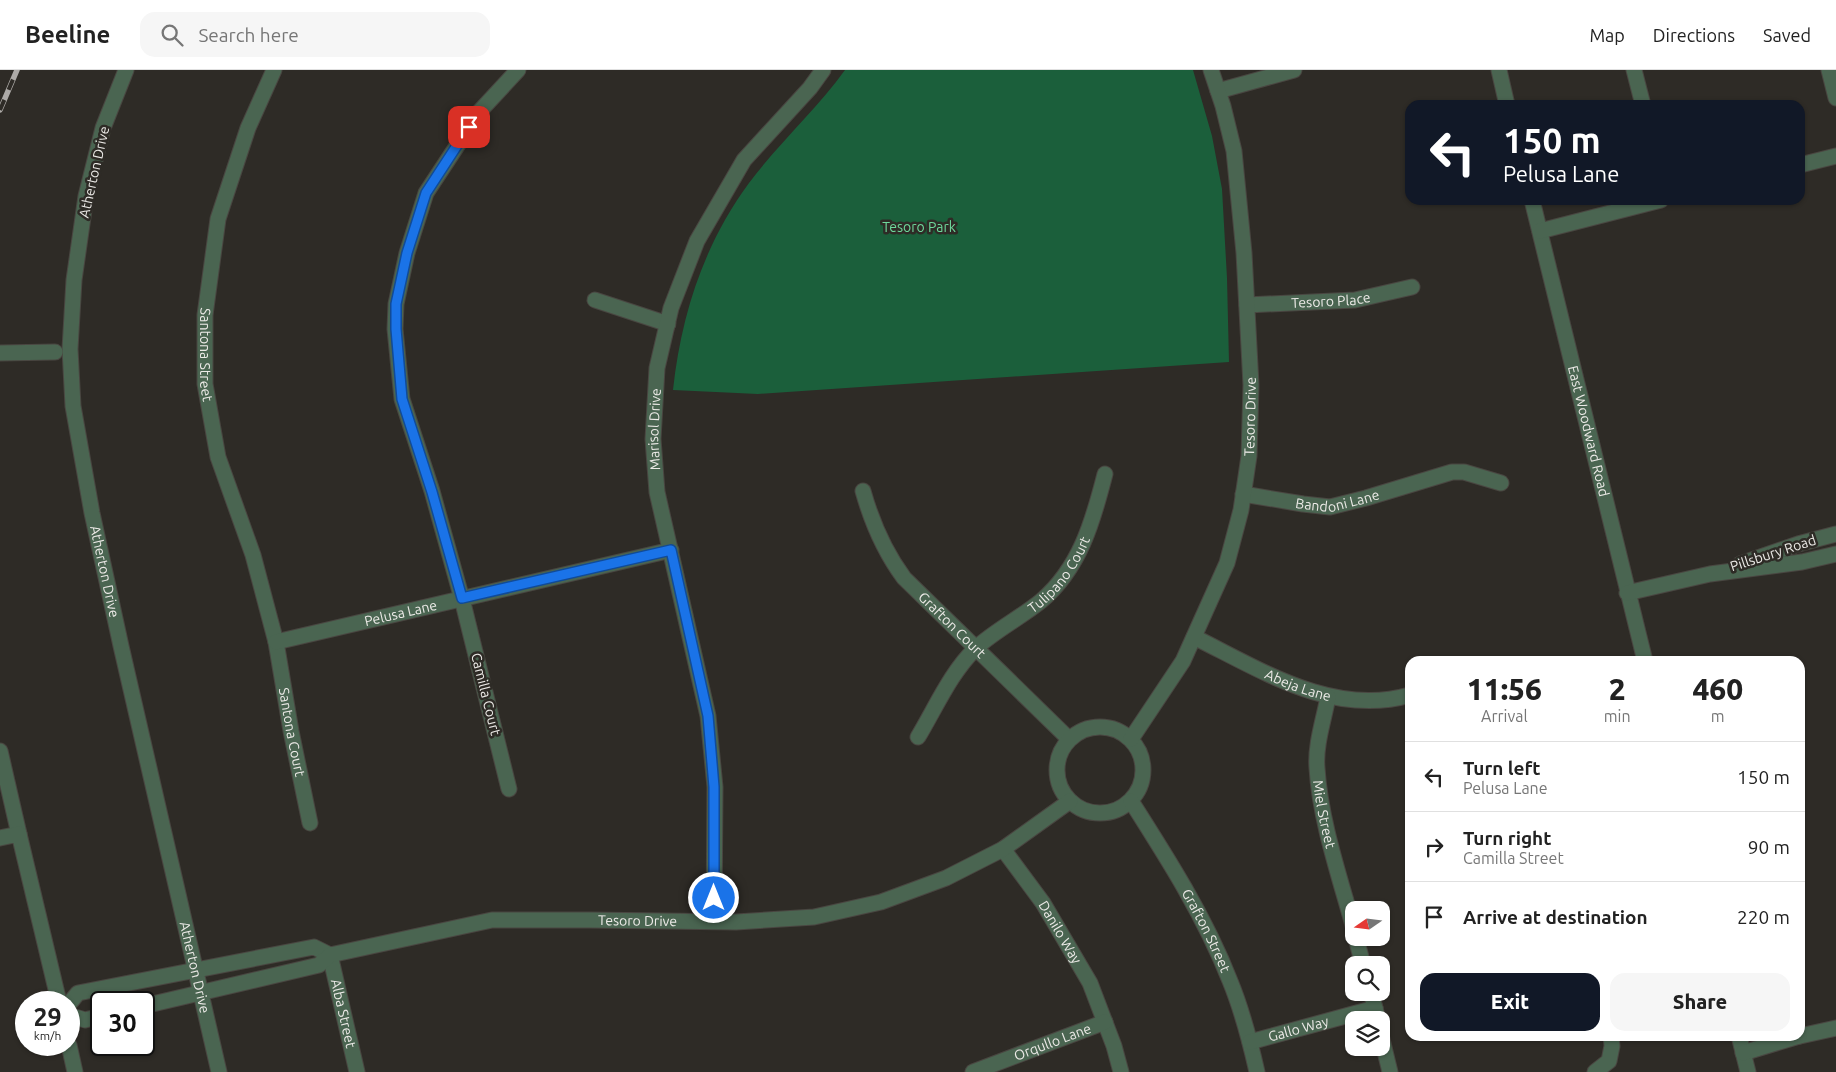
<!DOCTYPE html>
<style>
body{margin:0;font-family:Ubuntu,sans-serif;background:#f6f6f6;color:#222;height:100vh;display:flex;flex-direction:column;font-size:19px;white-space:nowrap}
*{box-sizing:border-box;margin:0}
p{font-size:16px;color:#767676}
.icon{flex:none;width:28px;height:28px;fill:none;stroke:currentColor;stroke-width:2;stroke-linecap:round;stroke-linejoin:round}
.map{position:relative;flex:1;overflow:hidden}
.panel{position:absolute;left:1405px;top:586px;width:400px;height:385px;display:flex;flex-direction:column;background:#fff;border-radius:15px;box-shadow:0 1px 4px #0004}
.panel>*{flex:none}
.top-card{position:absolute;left:1405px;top:30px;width:400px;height:105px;border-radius:15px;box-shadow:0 1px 4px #0004;background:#111827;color:#fff;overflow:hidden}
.needle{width:32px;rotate:256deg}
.fabs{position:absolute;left:1345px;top:831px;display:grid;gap:10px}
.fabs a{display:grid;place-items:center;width:45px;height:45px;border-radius:10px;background:#fff;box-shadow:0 1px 4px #0004;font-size:25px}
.speed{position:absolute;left:15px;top:921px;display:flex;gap:10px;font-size:25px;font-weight:700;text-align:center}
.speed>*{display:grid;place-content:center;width:65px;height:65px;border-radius:50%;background:#fff;box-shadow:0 1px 4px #0004;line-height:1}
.speed small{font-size:12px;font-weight:400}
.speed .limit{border:2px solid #111;border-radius:8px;background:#fff;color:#111}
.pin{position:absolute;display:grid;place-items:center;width:42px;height:42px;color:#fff;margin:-21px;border-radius:10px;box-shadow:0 2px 8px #0006}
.me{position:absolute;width:55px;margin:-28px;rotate:0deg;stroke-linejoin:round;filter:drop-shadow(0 0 4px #0008)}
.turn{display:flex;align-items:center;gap:18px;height:105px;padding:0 15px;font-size:22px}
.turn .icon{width:65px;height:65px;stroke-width:2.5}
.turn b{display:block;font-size:35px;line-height:42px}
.eta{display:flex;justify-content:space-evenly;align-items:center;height:85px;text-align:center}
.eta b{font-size:30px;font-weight:800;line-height:35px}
.cta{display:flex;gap:10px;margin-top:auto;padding:10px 15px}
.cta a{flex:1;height:58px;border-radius:15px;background:#111827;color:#fff;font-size:20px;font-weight:800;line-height:58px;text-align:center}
.cta a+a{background:#f6f6f6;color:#222}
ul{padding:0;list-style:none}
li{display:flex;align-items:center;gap:15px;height:70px;padding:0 15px;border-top:1px solid #e0e0e0}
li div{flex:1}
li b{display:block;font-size:19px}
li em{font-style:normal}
header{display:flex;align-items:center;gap:30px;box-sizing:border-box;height:70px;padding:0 25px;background:#fff;border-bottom:1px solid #e0e0e0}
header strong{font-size:24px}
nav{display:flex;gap:28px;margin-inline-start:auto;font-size:18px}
.search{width:350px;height:45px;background:#f6f6f6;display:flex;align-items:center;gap:12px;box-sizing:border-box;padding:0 18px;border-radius:15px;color:#767676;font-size:19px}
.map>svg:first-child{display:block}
</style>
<header>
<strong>Beeline</strong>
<div class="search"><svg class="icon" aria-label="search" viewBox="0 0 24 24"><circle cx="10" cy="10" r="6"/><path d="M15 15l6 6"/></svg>Search here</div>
<nav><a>Map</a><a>Directions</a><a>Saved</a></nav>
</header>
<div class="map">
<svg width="1836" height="1002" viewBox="0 0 1836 1002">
<rect width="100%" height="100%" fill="#2e2b26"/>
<path fill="#1b5f3b" d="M 845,0 L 1193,0 L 1212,66 L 1222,119 L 1227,208 L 1229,292 L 758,324 L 673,320 C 681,245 704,174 749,113 C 779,73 816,40 845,0 Z"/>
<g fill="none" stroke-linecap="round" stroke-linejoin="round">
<defs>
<g id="minor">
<path id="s1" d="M 126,0 L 103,58 L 86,126 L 74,210 L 70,279 L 73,336 L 92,443 L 121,576 L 219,1002"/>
<path id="s2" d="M 274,0 L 248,58 L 218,149 L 205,245 L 205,314 L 218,387 L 253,485 L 276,572 L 291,661 L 310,753"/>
<path d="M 1499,0 L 1507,35"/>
<path d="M 1634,0 L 1643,35"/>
<path d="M 1829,0 L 1836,28"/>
<path d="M 1218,21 L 1294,0"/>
<path d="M 1800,95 L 1836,86"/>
<path id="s3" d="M 1532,130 L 1645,591"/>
<path d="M 1540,161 L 1661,130"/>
<path d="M 595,230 L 668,254"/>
<path id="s4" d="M 1247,235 L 1355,230 L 1412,217"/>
<path d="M 0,283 L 55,282"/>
<path id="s5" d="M 863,421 C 872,453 884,481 904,508 L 1069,669"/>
<path id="s6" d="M 1243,424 L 1303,434 L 1330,437 L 1366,428 L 1452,402 L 1464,402 L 1501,413"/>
<path d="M 1740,494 L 1798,474 L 1836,464"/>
<path d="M 1627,523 L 1710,504 L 1802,492 L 1836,484"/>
<path id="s7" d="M 1194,567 C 1261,600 1332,647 1410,625"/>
<path id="s8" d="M 276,572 L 671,480"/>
<path id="s9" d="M 1328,627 C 1324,649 1315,675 1317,698 C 1320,750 1340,808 1354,859"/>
<circle cx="1100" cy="700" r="43"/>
<path id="s10" d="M 918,667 C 936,637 951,602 976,578 C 996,560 1020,548 1041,531 C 1080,498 1093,451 1105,404"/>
<path id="s11" d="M 1131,669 L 1183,591 L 1227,493 L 1241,440 L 1249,386 L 1251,315 L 1244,183 L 1234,81 L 1223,36 L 1211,0"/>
<path d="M 0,681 L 19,764"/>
<path d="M 509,719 L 462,529 L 432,421 L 402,329 L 395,259 L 396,234 L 407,183 L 426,123 L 480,41 L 518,0"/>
<path id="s12" d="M 1131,731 C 1168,789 1205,847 1230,911 C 1242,940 1250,971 1257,1002"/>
<path d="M 0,768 L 19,764 L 59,932"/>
<path id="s13" d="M 1003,779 L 1043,833 L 1090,913 L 1114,976 L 1121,1002"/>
<path id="s14" d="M 714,851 L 715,717 L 708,646 L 657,422 L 653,369 L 657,298 L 671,238 L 697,171 L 744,90 L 810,18 L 823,0"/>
<path d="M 1356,868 L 1363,895"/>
<path id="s15" d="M 330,885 L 357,1002"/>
<path d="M 1371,922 L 1378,950"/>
<path d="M 69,934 L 78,923 L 314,877 L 330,885"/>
<path id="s16" d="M 144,936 L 319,895 L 330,885 L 492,850 L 589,850 L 736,852 L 814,847 L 881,832 L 946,808 L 1003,779 L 1070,731"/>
<path d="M 69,945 L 85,950 L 101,946"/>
<path d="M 1381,965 L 1390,1002"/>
<path d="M 1739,966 L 1748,1002"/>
<path d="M 1800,966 L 1836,958"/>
<path id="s17" d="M 1250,972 L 1375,938"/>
<path d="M 69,975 L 75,1002"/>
<path d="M 1743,983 L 1799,966"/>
<path id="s18" d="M 973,1002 L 1105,952"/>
<path d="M 1595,1002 L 1609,991 L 1612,976 L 1611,966"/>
</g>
</defs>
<use href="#minor" stroke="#494641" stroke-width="17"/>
<use href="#minor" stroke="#4a6551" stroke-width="15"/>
<defs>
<path id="rail" d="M 0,40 L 17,0"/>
</defs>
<use href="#rail" stroke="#adaaa7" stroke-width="5.5"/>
<use href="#rail" stroke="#2e2b26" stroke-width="4" stroke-dasharray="11" stroke-linecap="butt"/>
</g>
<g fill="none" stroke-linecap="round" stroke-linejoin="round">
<defs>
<path id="route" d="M 469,57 L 426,123 L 407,183 L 396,234 L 396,259 L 402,329 L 432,422 L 462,528 L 671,480 L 708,646 L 714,717 L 714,828"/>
</defs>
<use href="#route" stroke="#114b97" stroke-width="12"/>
<use href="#route" stroke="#1a73e8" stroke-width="9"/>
</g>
<g text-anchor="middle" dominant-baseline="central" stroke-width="5" stroke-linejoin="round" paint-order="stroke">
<g font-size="14" fill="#eceae7" stroke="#2e2b26">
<text transform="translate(94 102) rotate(-77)">Atherton Drive</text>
<text stroke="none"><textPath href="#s4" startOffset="84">Tesoro Place</textPath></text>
<text stroke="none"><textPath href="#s2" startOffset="296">Santona Street</textPath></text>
<text stroke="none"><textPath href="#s11" startOffset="350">Tesoro Drive</textPath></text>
<text stroke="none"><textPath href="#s14" startOffset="498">Marisol Drive</textPath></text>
<text stroke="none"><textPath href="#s3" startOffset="238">East Woodward Road</textPath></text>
<text stroke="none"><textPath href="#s6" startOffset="96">Bandoni Lane</textPath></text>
<text transform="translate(1773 483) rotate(-18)">Pillsbury Road</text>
<text stroke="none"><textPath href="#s1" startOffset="512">Atherton Drive</textPath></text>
<text stroke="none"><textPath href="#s10" startOffset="219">Tulipano Court</textPath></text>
<text stroke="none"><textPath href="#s8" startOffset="128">Pelusa Lane</textPath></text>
<text stroke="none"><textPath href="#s5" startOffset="164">Grafton Court</textPath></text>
<text stroke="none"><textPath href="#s7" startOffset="115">Abeja Lane</textPath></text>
<text transform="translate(486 624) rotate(76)">Camilla Court</text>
<text stroke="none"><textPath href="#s2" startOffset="685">Santona Court</textPath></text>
<text stroke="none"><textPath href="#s9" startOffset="119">Miel Street</textPath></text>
<text stroke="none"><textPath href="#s16" startOffset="506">Tesoro Drive</textPath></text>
<text stroke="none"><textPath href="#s12" startOffset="150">Grafton Street</textPath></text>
<text stroke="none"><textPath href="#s13" startOffset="101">Danilo Way</textPath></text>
<text stroke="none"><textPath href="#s1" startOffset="918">Atherton Drive</textPath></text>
<text stroke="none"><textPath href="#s15" startOffset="60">Alba Street</textPath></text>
<text stroke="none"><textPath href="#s17" startOffset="50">Gallo Way</textPath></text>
<text stroke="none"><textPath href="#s18" startOffset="85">Orqullo Lane</textPath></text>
</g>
<g font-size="14" fill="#6ed89b" stroke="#2e2b26">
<text x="919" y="157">Tesoro Park</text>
</g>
</g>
</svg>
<div class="fabs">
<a><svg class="needle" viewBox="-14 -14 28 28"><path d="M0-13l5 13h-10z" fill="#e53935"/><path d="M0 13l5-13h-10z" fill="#767676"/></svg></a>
<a><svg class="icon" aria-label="search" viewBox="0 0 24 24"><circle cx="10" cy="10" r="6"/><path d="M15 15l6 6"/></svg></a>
<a><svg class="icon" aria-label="layers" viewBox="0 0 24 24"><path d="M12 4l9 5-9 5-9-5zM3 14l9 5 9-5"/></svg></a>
</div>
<div class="speed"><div>29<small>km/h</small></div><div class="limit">30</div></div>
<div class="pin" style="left:469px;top:57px;background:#d93025"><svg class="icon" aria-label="arrive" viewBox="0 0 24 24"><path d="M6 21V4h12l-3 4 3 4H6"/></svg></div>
<svg class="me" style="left:714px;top:828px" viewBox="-20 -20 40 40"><circle r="17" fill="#1a73e8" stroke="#fff" stroke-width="3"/><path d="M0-11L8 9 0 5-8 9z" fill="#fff"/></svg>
<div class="top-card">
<div class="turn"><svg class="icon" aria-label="left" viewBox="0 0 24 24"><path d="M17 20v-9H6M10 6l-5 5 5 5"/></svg><div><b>150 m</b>Pelusa Lane</div></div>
</div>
<section class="panel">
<div class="eta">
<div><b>11:56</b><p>Arrival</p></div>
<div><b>2</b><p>min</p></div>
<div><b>460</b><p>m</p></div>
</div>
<ul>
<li><svg class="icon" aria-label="left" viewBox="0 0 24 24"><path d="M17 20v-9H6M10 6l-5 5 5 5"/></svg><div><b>Turn left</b><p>Pelusa Lane</p></div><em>150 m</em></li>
<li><svg class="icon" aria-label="right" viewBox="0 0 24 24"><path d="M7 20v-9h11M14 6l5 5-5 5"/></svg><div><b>Turn right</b><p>Camilla Street</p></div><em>90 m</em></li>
<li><svg class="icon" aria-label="arrive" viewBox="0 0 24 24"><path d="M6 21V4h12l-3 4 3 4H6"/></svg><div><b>Arrive at destination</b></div><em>220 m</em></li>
</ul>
<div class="cta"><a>Exit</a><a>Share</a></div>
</section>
</div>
